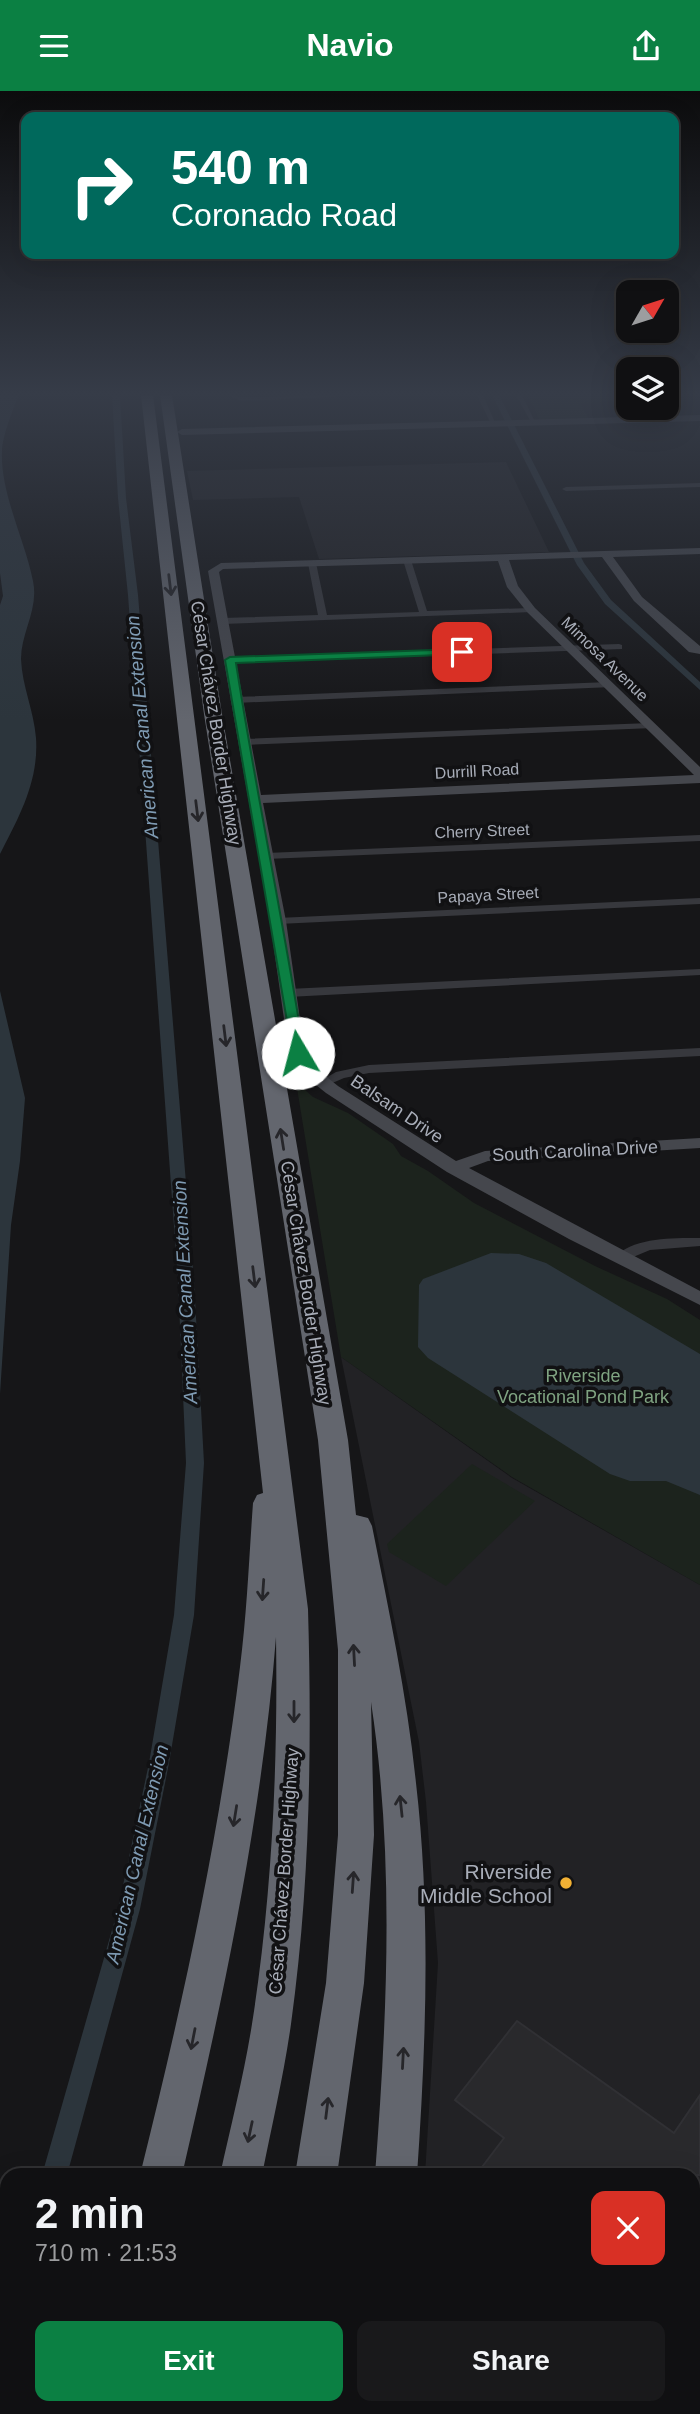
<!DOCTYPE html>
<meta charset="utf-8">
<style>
body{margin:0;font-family:Helvetica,sans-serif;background:#19191b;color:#f1f3f6;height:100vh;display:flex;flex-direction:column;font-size:26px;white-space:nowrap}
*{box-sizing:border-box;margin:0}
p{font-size:23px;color:#9c9d9f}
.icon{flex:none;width:38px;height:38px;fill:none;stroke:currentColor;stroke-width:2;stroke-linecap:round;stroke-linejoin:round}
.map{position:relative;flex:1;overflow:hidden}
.drawer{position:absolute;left:0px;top:2077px;width:700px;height:247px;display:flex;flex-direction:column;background:#101012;border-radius:21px 21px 0 0;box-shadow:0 7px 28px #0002,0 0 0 2px #303032}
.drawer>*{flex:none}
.top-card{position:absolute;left:21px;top:21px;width:658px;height:147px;border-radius:14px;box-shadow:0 7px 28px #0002,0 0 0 2px #303032;background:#00695c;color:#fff;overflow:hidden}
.needle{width:46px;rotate:51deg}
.controls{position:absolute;left:616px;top:189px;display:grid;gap:14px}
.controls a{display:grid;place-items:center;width:63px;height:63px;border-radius:14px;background:#101012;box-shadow:0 7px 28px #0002,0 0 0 2px #303032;font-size:35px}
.pin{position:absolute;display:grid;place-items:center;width:60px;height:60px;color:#fff;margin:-30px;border-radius:14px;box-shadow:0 4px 10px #0006}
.me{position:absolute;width:77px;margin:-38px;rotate:352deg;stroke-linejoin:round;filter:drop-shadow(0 0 5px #0008)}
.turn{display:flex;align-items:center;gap:24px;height:147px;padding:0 35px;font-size:32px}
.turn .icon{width:91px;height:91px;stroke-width:2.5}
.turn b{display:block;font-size:49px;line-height:60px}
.round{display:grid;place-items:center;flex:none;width:74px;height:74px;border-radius:14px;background:#19191b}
.overview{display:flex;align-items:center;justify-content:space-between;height:119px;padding:0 35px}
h1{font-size:42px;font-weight:800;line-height:52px}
.cta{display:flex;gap:14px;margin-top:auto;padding:14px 35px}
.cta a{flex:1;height:80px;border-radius:14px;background:#0b8043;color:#fff;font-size:28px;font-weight:800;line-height:80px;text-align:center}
.cta a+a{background:#19191b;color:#f1f3f6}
header{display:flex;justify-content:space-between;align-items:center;height:91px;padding:0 35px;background:#0b8043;color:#fff;font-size:32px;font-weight:800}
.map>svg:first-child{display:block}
</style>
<header><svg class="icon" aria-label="menu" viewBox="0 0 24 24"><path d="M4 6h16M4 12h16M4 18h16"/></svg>Navio<svg class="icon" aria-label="share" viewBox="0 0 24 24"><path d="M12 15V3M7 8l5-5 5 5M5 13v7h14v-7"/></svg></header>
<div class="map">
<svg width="700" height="2323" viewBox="0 0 700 2323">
<rect width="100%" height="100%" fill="#161618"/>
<path fill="#222225" d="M 506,371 L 549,461 L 319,468 L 299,406 L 193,409 L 187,380 Z
M 341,1266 L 512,1387 L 700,1494 L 700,2323 L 520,2323 L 512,2317 L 693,2317 L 693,2084 L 425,2084 L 438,1872 L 426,1711 L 419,1651 Z"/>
<path fill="#1c231d" d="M 528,304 L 628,304 L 628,306 L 622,306 L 624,310 L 580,312 L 589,328 L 539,328 Z
M 296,991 L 313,1006 L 348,1022 L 393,1053 L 401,1065 L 428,1080 L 474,1112 L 595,1175 L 667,1208 L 700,1229 L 700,1494 L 512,1386 L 341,1266 Z
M 472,1373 L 535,1410 L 446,1495 L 389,1461 L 387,1453 Z"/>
<path fill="#2c353c" d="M 0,304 L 19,304 C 13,318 2,346 2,360 C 0,402 25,449 33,490 C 39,518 21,541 21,568 C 22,595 34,620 36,647 C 39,690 19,726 0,763 L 0,514 L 3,505 L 0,482 Z
M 0,900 L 25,1007 L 20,1070 L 11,1134 L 0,1303 Z
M 491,1162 L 519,1163 L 546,1172 L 700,1263 L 700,1404 L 666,1390 L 630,1390 L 610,1383 L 428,1267 L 418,1256 L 419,1194 L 423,1188 Z"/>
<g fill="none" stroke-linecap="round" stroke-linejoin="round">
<path fill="#2c353c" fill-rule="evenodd" d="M 112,304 L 120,304 L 126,407 L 138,504 L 194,1190 L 204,1372 L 194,1524 L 169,1672 L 140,1818 L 67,2084 L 42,2084 L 118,1818 L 149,1672 L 174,1524 L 186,1372 L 178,1190 L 128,504 L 118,407 Z
M 492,304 L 499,304 L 584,472 L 611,509 L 700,591 L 700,599 L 605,513 L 577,474 Z
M 7,2212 L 7,2255 L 0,2258 L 0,2215 Z"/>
</g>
<path fill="#29292c" stroke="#303034" stroke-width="2" d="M 517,1930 L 674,2042 L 700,2004 L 700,2084 L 476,2084 L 504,2047 L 455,2009 Z"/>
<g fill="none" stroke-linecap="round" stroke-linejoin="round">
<path fill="#37383d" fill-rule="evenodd" d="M 227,304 L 242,306 L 370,304 L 241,310 Z
M 477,304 L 483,304 L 496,334 L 491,333 Z
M 516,304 L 522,304 L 536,333 L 532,333 Z
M 700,392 L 700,396 L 566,400 L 562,398 L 566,396 Z
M 407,467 L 411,469 L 427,520 L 531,517 L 535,519 L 531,521 L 223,533 L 219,530 L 223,527 L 318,524 L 308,472 L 312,470 L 316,472 L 327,524 L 419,521 L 403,469 Z
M 619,553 L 622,554 L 622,558 L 230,572 L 226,569 L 230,566 Z
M 609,591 L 613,594 L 612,596 L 235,612 L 230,609 L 235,606 Z
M 650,632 L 653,633 L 653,637 L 243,654 L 238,651 L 243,648 Z
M 700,744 L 700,750 L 266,768 L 261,765 L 266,762 Z
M 700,807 L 700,813 L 278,833 L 272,830 L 278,827 Z
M 700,878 L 700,884 L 288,906 L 282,902 L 288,898 Z
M 700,957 L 700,965 L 369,982 L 344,987 L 323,996 L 317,992 L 336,981 L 369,974 Z
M 700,1147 L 700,1155 L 650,1159 L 621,1171 L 614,1167 C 633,1146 673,1147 700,1147 Z"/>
<path fill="#45474d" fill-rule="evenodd" d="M 700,324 L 700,330 L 182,344 L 177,341 L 182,338 Z
M 700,457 L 700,463 L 613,466 L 642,506 L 700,555 L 700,563 L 689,561 L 634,510 L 602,466 L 509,469 L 518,495 L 535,517 L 700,676 L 700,692 L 263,712 L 286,830 L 305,963 L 318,979 L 338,995 L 456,1070 L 485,1060 L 700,1047 L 700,1057 L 488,1070 L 469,1077 L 700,1200 L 700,1214 L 569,1148 L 447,1081 L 326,1002 L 306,986 L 289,963 L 270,830 L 208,480 L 221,472 ZM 498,470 L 507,496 L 527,521 L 694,684 L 261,704 L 219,481 L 223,478 Z
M 196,2317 L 253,2317 L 256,2323 L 199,2323 Z"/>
<path fill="#63666e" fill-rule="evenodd" d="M 141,304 L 153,304 L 308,1518 C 312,1656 310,1796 291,1933 C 284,1983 272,2034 262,2084 L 220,2084 C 231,2034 244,1984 252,1933 C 272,1806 278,1675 276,1546 C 262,1727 223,1907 182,2084 L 140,2084 C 182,1916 219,1747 240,1576 C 247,1521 249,1467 253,1412 L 257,1404 L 263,1402 Z
M 160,304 L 172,304 L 222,623 L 348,1349 L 356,1424 L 368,1427 L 372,1435 C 389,1520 407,1605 416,1692 C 431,1821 426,1954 417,2084 L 375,2084 C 387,1926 395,1768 371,1611 L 374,1744 L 364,1892 L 337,2084 L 295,2084 L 326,1892 L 338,1744 L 338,1559 L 318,1349 L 204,623 Z
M 71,2317 L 117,2317 L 116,2323 L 70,2323 Z
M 165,2317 L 211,2317 L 209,2323 L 163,2323 Z
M 249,2317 L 295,2317 L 293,2323 L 247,2323 Z
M 346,2317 L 392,2317 L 391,2323 L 345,2323 Z
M 428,2317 L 475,2317 L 478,2323 L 431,2323 Z"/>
</g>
<defs><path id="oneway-shaft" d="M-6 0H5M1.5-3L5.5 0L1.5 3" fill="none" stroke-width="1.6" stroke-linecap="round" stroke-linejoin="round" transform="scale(1.75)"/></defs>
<g stroke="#26262a">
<use href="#oneway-shaft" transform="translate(170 494) rotate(83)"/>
<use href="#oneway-shaft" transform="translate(197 720) rotate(83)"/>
<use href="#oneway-shaft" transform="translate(225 945) rotate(83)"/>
<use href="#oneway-shaft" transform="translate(282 1048) rotate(-99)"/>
<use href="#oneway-shaft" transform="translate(254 1186) rotate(83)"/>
<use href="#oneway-shaft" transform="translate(263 1499) rotate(94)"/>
<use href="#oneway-shaft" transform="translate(354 1564) rotate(-93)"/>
<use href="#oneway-shaft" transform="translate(294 1621) rotate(90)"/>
<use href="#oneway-shaft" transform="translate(401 1715) rotate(-96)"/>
<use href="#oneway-shaft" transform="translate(235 1725) rotate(99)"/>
<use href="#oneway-shaft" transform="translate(353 1791) rotate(-86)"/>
<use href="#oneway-shaft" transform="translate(193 1948) rotate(101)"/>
<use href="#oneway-shaft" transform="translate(403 1967) rotate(-87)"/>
<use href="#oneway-shaft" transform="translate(327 2017) rotate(-83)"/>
<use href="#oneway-shaft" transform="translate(250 2041) rotate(102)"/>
</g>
<linearGradient id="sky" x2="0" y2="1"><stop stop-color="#0c0c0d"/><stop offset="0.48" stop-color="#363c48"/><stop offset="1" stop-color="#363c48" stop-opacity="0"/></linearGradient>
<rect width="700" height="630" fill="url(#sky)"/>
<path fill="#0b8043" stroke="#07532c" stroke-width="2" d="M 462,558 L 466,559 L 466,563 L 236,572 C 256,702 284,832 304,962 L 302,965 L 293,965 L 225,569 L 230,566 Z"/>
<circle fill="#f2b134" stroke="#111113" stroke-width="2.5" cx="566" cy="1792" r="7"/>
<g text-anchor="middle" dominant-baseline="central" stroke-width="7" stroke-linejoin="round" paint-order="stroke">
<g font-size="16" fill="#a8adb8" stroke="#111113">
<text transform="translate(605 568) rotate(44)">Mimosa Avenue</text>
<text transform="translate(477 680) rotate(-3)">Durrill Road</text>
<text transform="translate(482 740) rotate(-2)">Cherry Street</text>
<text transform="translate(488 804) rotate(-3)">Papaya Street</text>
</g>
<g font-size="18" fill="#a8adb8" stroke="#111113">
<text transform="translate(216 632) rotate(81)">César Chávez Border Highway</text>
<text transform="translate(397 1018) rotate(34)">Balsam Drive</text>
<text transform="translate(575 1060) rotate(-3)">South Carolina Drive</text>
<text transform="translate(306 1192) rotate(81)">César Chávez Border Highway</text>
<text transform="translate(284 1780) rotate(-86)">César Chávez Border Highway</text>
</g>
<g font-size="18" fill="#7fa381" stroke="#111113">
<text x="583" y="1285">Riverside<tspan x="583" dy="21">Vocational Pond Park</tspan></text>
</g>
<g font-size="19" font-style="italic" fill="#7f9bb3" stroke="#111113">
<text transform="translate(142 636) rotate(-95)">American Canal Extension</text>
<text transform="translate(185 1201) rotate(-93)">American Canal Extension</text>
<text transform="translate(137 1763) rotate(-77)">American Canal Extension</text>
</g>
<g font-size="21" fill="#a8adb8" stroke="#111113" text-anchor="end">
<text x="552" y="1780">Riverside<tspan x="552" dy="24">Middle School</tspan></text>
</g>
</g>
</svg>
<div class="controls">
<a><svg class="needle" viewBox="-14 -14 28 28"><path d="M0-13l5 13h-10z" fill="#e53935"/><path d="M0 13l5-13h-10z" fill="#9c9d9f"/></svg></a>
<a><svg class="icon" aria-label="layers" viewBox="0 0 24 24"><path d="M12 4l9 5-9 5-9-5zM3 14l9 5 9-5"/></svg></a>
</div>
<div class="pin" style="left:462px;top:561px;background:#d93025"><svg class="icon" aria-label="arrive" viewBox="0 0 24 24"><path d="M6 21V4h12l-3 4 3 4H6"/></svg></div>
<svg class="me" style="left:298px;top:962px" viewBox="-20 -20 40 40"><circle r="19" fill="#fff"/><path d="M0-13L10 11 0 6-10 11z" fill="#0b8043"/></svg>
<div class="top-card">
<div class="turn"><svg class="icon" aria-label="right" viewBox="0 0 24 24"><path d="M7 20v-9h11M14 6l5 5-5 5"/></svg><div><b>540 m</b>Coronado Road</div></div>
</div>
<section class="drawer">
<div class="overview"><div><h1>2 min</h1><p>710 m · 21:53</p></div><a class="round" style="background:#d93025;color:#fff"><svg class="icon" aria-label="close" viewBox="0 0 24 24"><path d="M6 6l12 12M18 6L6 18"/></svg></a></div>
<div class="cta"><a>Exit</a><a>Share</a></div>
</section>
</div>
